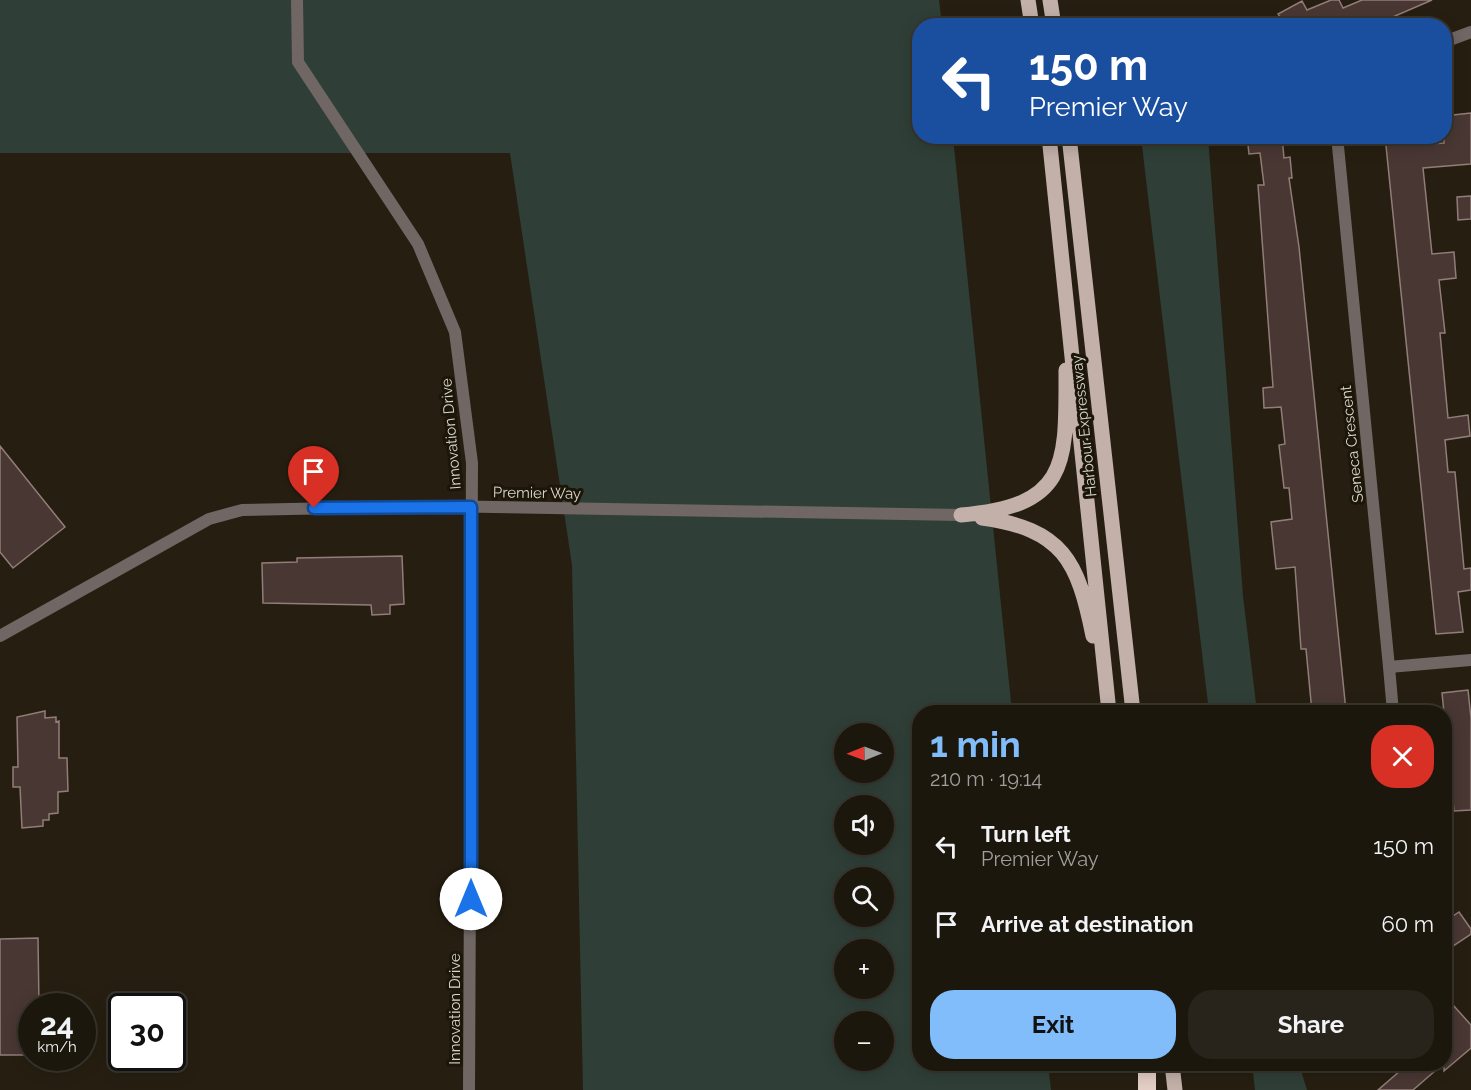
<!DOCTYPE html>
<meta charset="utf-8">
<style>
body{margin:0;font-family:Raleway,sans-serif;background:#29241b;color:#f1f3f6;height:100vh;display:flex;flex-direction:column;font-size:22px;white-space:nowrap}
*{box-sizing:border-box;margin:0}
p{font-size:20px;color:#a09f9d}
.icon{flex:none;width:33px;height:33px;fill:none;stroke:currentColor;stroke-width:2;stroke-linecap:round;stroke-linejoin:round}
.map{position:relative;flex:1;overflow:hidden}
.sheet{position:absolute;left:912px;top:705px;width:540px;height:366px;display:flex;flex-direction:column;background:#1c170d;border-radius:24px;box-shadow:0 3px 15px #0003,0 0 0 2px #3a362e}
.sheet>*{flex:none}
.hud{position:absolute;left:912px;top:18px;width:540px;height:126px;border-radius:24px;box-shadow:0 3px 15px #0003,0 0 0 2px #3a362e;background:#1a4fa0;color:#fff;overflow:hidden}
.needle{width:39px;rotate:269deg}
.buttons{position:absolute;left:834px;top:723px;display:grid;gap:12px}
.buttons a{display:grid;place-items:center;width:60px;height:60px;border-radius:50%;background:#1c170d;box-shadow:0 3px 15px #0003,0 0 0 2px #3a362e;font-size:30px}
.speed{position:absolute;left:18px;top:993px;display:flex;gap:12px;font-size:30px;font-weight:700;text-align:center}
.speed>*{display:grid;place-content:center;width:78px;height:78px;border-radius:50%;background:#1c170d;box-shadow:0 3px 15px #0003,0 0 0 2px #3a362e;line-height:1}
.speed small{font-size:15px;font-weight:400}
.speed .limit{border:3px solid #111;border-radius:9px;background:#fff;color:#111}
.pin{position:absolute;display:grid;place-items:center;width:51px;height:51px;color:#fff;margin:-62px -26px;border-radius:50% 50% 50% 0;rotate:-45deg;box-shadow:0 0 6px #0007}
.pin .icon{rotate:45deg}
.me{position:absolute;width:66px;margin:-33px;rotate:0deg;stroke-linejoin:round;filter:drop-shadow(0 0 4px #0008)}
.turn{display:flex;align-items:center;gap:21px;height:126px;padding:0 18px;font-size:27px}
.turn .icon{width:78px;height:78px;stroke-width:2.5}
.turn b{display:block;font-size:42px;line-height:51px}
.round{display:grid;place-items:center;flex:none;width:63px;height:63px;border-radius:24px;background:#29241b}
.head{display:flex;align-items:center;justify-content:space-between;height:102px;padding:0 18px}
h1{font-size:36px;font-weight:700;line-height:45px;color:#80bdfa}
.button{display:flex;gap:12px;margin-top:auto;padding:12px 18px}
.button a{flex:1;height:69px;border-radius:24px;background:#80bdfa;color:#111;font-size:24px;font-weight:700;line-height:69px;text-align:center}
.button a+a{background:#29241b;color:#f1f3f6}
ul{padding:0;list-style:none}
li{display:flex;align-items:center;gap:18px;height:78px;padding:0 18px}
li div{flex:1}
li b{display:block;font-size:22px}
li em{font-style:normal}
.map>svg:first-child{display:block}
</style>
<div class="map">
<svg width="1471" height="1090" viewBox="0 0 1471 1090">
<rect width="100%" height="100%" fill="#261f11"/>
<path fill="#2f3f37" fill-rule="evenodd" d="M 0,0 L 939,0 L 942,25 L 920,26 L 920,136 L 953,137 L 1012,712 L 920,712 L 920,1064 L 1048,1064 L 1051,1090 L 583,1090 L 572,565 L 510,153 L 0,153 ZM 844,734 L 884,734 L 884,772 L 844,772 ZM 844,806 L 884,806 L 884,844 L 844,844 ZM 844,878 L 884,878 L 884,916 L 844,916 ZM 844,950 L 884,950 L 884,988 L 844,988 ZM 844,1022 L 884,1022 L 884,1060 L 844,1060 Z
M 1141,137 L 1208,137 L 1243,596 L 1257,712 L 1209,712 Z
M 1252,1064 L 1299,1064 L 1307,1090 L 1255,1090 Z"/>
<path fill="#493733" stroke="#927d78" stroke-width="1.5" d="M 1331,0 L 1339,0 L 1343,8 L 1362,0 L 1432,0 L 1372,26 L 1287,26 L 1278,14 L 1302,1 L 1307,10 Z
M 1471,113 L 1471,164 L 1423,168 L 1432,254 L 1454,252 L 1456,278 L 1439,280 L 1445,333 L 1440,333 L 1448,418 L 1468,415 L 1470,436 L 1445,440 L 1448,472 L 1455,472 L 1464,569 L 1471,568 L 1471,590 L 1458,592 L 1463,632 L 1436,634 L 1385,136 L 1412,136 L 1413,145 L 1444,143 L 1444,116 Z
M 1247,136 L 1282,136 L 1284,158 L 1290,157 L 1292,178 L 1289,178 L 1299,247 L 1346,711 L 1312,712 L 1306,649 L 1301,649 L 1295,567 L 1276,569 L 1271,522 L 1292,519 L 1289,488 L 1284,488 L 1279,445 L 1285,444 L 1281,407 L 1264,408 L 1263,388 L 1273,387 L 1258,185 L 1264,185 L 1260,153 L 1249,154 Z
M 1471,196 L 1471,219 L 1458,220 L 1457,197 Z
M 0,446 L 65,527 L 13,568 L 0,552 Z
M 402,556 L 404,604 L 390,605 L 390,614 L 372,615 L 371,605 L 263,603 L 262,563 L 297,562 L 297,558 Z
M 1468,690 L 1471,718 L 1471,810 L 1454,811 L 1442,693 Z
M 45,711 L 45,718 L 56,717 L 56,722 L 59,721 L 59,758 L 67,758 L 68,791 L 58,792 L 58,813 L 49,814 L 49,820 L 43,820 L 43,826 L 22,828 L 20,787 L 13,787 L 13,767 L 18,767 L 17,717 Z
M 1459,912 L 1471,929 L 1471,934 L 1444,952 L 1444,922 Z
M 38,938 L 39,1006 L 32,1006 L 32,1055 L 0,1055 L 0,939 Z
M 1444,995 L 1471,1025 L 1471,1048 L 1444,1071 Z
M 1408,1064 L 1443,1064 L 1413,1090 L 1378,1090 Z"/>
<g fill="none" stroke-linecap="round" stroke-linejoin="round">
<path stroke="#706764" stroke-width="12" d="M 297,0 L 298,62 L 418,244 L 455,332 L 472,463 L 469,1090
M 1444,42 L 1471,32
M 1337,136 L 1389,667 L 1471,660
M 0,636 L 209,519 L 242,510 L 433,506 L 961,515
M 1389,667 L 1393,712"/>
<path stroke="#c2b0a9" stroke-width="15" d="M 1028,0 L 1032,26
M 1050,0 L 1054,26
M 1049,136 L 1109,712
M 1069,136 L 1133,712
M 961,515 C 1070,506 1066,463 1066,370
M 982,518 C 1063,529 1078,561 1093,636
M 1172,1064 L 1175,1090"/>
<path stroke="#e3cdc4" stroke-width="18" d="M 1147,1090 L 1147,1072"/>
</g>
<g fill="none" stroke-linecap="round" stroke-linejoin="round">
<defs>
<path id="route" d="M 314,508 L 471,507 L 471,899"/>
</defs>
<use href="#route" stroke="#114b97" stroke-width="15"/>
<use href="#route" stroke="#1a73e8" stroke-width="10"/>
</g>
<g text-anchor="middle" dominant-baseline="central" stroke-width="6" stroke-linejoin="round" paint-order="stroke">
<g font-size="15" fill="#dbd7ce" stroke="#1c1608">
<text transform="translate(1084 426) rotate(-96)">Harbour Expressway</text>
<text transform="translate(451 434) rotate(-95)">Innovation Drive</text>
<text transform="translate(1352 444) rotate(-96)">Seneca Crescent</text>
<text transform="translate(537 493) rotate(1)">Premier Way</text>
<text transform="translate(455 1009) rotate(-90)">Innovation Drive</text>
</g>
</g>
</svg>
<div class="buttons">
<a><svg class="needle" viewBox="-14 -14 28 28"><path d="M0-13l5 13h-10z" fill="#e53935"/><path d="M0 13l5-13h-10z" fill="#a09f9d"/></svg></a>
<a><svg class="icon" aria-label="sound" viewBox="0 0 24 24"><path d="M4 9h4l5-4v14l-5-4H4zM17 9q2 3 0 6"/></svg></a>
<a><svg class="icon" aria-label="search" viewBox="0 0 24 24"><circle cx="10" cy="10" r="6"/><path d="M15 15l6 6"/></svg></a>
<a>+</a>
<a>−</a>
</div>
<div class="speed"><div>24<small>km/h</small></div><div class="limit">30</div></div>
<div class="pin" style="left:314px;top:508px;background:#d93025"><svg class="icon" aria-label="arrive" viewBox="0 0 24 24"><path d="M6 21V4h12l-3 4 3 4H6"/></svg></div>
<svg class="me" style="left:471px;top:899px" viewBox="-20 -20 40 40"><circle r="19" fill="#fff"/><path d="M0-13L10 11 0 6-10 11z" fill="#1a73e8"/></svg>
<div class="hud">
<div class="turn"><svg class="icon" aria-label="left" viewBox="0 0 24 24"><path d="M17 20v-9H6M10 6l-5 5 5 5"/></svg><div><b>150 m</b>Premier Way</div></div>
</div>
<section class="sheet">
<div class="head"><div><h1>1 min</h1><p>210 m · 19:14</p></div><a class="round" style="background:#d93025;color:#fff"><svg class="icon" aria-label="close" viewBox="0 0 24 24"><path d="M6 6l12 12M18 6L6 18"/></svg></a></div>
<ul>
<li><svg class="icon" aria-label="left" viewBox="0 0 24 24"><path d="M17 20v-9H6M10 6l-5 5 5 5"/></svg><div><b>Turn left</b><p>Premier Way</p></div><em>150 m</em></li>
<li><svg class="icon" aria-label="arrive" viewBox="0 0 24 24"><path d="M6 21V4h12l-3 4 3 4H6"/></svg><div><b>Arrive at destination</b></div><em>60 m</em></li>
</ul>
<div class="button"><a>Exit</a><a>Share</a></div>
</section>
</div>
